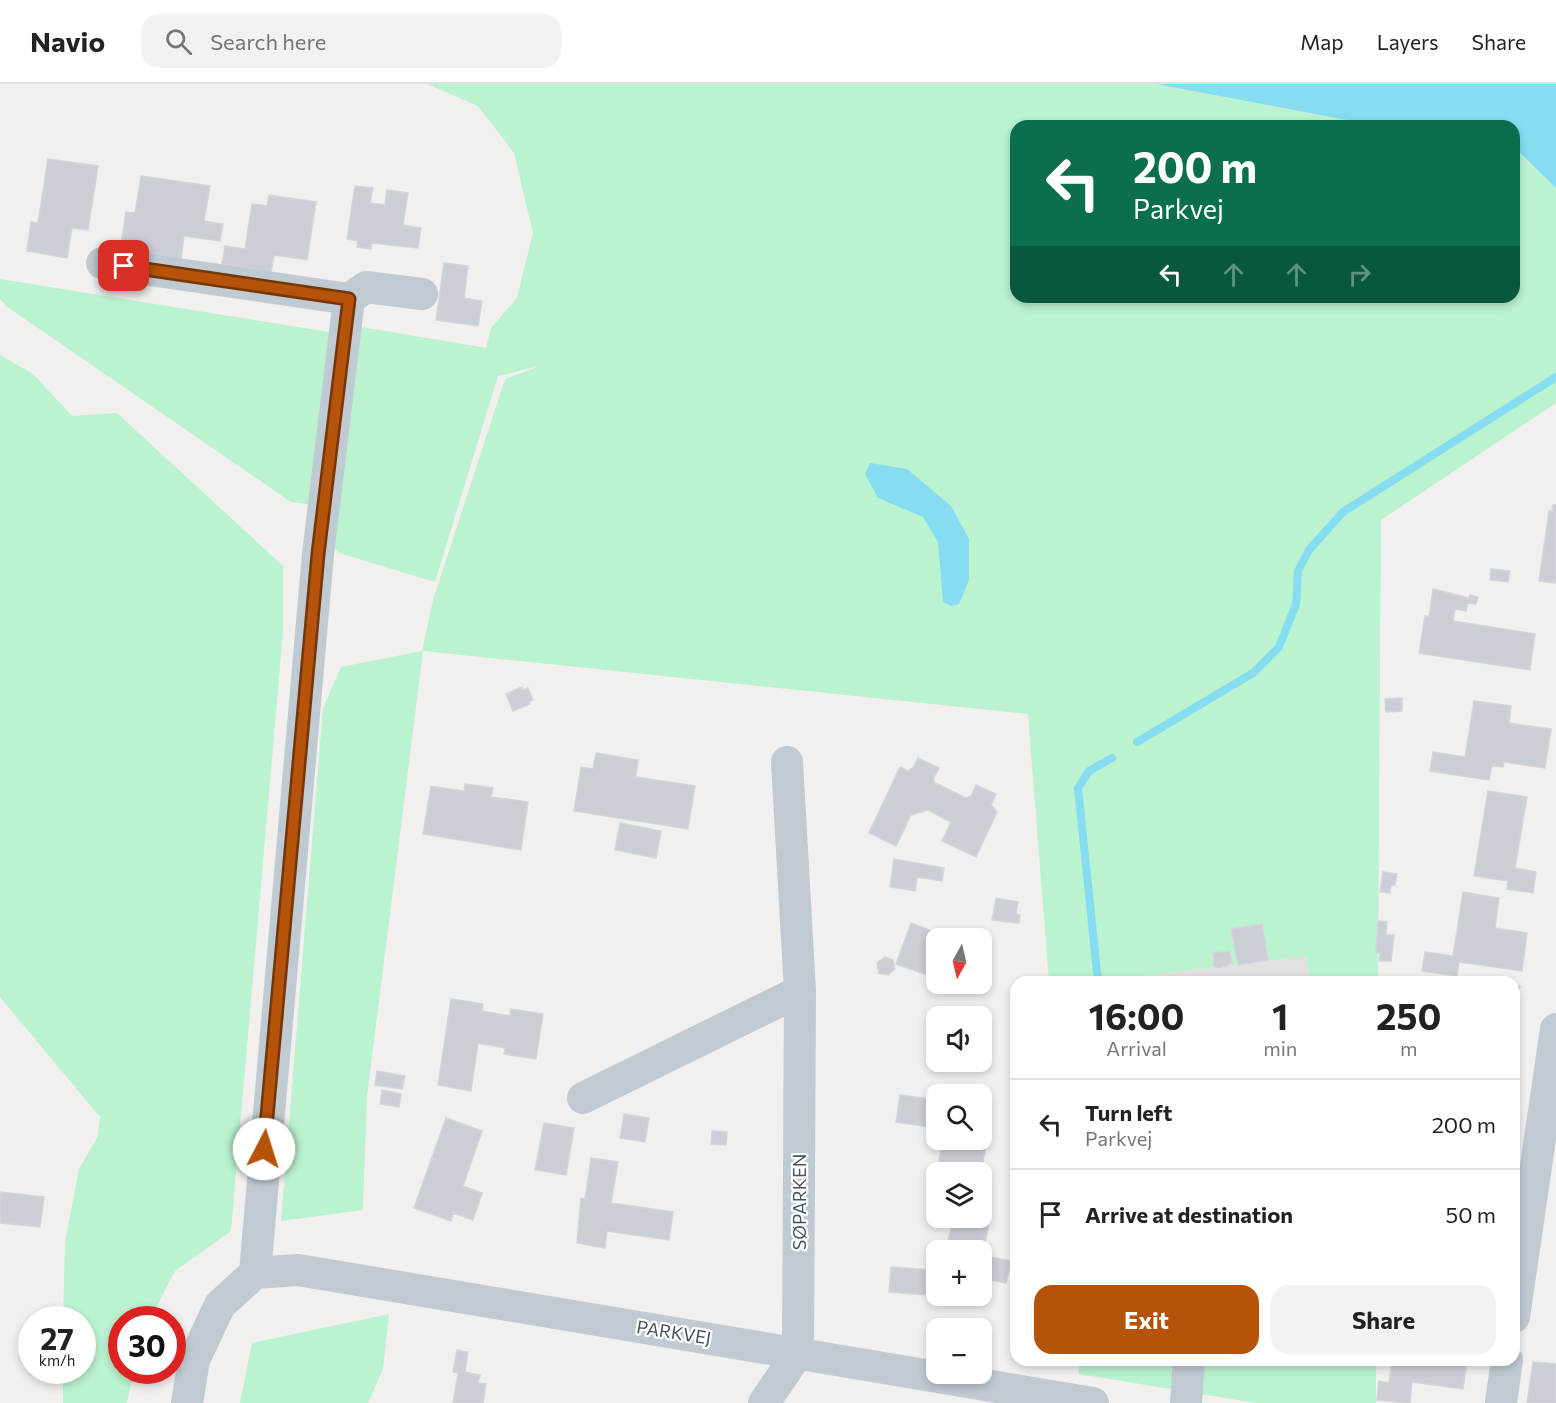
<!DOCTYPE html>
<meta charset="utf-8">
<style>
body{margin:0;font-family:Commissioner,sans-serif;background:#f2f2f2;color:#222;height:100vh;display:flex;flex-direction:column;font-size:22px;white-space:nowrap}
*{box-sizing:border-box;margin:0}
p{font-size:20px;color:#767676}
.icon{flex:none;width:33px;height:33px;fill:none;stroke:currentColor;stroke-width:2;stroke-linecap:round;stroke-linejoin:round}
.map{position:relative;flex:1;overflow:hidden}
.details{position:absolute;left:1010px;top:892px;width:510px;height:390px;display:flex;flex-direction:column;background:#fff;border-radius:18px;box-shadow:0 3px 9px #0003}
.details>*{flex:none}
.guide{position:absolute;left:1010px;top:36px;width:510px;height:183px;border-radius:18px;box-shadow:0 3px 9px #0003;background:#0b6e4f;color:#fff;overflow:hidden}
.needle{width:39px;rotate:188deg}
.controls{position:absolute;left:926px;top:844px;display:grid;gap:12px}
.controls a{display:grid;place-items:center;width:66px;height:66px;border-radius:12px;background:#fff;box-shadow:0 3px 9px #0003;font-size:30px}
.speed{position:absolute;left:18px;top:1222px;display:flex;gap:12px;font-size:30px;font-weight:700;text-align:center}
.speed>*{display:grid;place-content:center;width:78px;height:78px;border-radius:50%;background:#fff;box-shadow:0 3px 9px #0003;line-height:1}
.speed small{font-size:15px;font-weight:400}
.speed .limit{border:9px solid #d22;background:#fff;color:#111}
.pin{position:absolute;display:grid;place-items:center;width:51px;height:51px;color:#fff;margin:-26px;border-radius:12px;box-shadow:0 3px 9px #0006}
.me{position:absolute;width:66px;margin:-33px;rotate:5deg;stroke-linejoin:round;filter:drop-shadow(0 0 4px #0008)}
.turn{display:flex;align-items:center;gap:21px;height:126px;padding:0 24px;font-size:27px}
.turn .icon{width:78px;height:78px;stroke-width:2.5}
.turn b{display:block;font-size:42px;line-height:51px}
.lanes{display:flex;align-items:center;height:57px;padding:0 24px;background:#0003;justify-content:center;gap:30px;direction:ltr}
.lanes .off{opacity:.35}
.eta{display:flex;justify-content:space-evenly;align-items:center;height:102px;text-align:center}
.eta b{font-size:36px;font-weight:700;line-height:42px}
.primary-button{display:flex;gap:12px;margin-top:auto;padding:12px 24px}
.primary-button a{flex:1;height:69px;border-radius:18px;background:#b45309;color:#fff;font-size:24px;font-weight:700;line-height:69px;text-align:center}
.primary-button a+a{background:#f2f2f2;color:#222}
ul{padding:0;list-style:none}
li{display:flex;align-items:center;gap:18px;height:90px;padding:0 24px;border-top:2px solid #e0e0e0}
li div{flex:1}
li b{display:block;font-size:22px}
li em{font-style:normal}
header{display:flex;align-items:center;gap:36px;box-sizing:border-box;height:84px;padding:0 30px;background:#fff;border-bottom:2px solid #e0e0e0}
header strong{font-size:28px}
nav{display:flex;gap:33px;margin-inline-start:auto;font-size:21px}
.search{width:420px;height:54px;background:#f2f2f2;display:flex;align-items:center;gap:15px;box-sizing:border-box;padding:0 21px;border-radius:18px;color:#767676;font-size:22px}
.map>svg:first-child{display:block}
</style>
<header>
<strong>Navio</strong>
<div class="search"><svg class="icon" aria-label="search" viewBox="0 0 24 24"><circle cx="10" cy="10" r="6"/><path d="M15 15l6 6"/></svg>Search here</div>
<nav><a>Map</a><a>Layers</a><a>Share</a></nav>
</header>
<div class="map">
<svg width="1556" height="1319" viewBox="0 0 1556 1319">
<rect width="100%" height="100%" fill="#f2efef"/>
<path fill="#e3e0e1" d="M 1306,872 L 1310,898 L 1127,898 L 1126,894 Z"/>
<path fill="#bbf2cf" d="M 427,0 L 1156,0 L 1378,42 L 1016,42 L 1016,213 L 1514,213 L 1514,68 L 1520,69 L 1556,104 L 1556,319 L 1381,436 L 1378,898 L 1310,898 L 1306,872 L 1126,894 L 1127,898 L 1049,898 L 1028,630 L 423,567 L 367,1012 L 363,1126 L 281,1137 L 323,624 L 341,583 L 422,567 L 433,516 L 505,295 L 540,282 L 498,292 L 435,498 L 339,469 L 329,457 L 355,242 L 486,264 L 491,244 L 517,214 L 533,149 L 514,69 L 478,22 Z
M 0,195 L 335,249 L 314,421 L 291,418 L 6,222 L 0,215 Z
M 0,271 L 33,290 L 72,332 L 117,329 L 283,482 L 283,548 L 231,1147 L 175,1187 L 150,1236 L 122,1236 L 122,1287 L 134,1287 L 127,1319 L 63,1319 L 63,1287 L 82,1287 L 82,1236 L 63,1236 L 65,1158 L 79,1085 L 98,1052 L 100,1033 L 0,913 Z
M 389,1230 L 383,1285 L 368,1319 L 240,1319 L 252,1259 Z
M 1078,1277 L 1376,1277 L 1376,1319 L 1256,1319 L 1079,1290 Z"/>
<path fill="#86ddf1" d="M 1156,0 L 1556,0 L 1556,104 L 1520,69 L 1514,68 L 1514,42 L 1378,42 Z
M 870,379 L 907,385 L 951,422 L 969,455 L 969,496 L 959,520 L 951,522 L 943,518 L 938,458 L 923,433 L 878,414 L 865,390 Z"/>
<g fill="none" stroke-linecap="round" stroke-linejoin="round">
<path stroke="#86ddf1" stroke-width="8" d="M 1137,658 L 1253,589 L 1279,563 L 1296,520 L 1298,487 L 1309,466 L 1343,428 L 1556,293
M 1098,898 L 1078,704 L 1089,687 L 1112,674"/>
</g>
<path fill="#cbced4" stroke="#d3d5db" stroke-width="1.5" d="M 48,75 L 98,82 L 88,146 L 72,144 L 67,174 L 27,167 L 31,138 L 38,139 Z
M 141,92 L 210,102 L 204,137 L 223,140 L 220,157 L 184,152 L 180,182 L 119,173 L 126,128 L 135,129 Z
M 355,102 L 373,104 L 370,119 L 385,121 L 387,106 L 408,109 L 403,141 L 421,144 L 418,164 L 372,159 L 371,165 L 357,163 L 358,157 L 347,155 Z
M 269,111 L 316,118 L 307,176 L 274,171 L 271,188 L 222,180 L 225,162 L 245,165 L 252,120 L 267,122 Z
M 444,179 L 468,182 L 464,214 L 482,217 L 478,242 L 436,236 Z
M 1553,421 L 1556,421 L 1556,499 L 1539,497 L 1549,427 L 1552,428 Z
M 1491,485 L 1510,487 L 1508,498 L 1490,496 Z
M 1433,505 L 1469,514 L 1470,511 L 1478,513 L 1476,520 L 1468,519 L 1466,527 L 1455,525 L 1453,537 L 1535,550 L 1530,586 L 1419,569 L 1425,532 L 1429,533 Z
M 522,603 L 523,606 L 528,604 L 533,616 L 529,618 L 530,620 L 513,627 L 506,610 Z
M 1402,614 L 1402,627 L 1386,628 L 1385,615 Z
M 1474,617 L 1511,622 L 1509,639 L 1551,645 L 1545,684 L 1504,678 L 1503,683 L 1492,682 L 1489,696 L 1430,687 L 1433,668 L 1465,673 Z
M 596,669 L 638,676 L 636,693 L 695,702 L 688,745 L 574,727 L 581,683 L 593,685 Z
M 918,674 L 939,684 L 933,695 L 935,699 L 966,714 L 971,712 L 976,701 L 996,710 L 991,721 L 997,728 L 976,773 L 942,757 L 951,738 L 928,726 L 911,731 L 896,762 L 869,749 L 900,683 L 908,687 L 913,684 Z
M 465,700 L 493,704 L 491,713 L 528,718 L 521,766 L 423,750 L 431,702 L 464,707 Z
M 1488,707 L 1527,713 L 1515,784 L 1536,788 L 1533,809 L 1507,805 L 1508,797 L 1474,792 Z
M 620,739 L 661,747 L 656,774 L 615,766 Z
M 894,775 L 944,784 L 942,797 L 917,793 L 915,807 L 890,803 Z
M 1383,788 L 1397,790 L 1395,801 L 1391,801 L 1390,809 L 1380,808 Z
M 1463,808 L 1499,814 L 1495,844 L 1527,849 L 1522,887 L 1459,878 L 1457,892 L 1422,887 L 1425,868 L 1453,872 Z
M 996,814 L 1018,818 L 1016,830 L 1020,831 L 1019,839 L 992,836 Z
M 1378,837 L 1387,838 L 1386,851 L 1394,851 L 1391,877 L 1379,877 L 1380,869 L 1376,869 Z
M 911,839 L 953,855 L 936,855 L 936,894 L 896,880 Z
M 1262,840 L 1268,876 L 1238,881 L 1231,845 Z
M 1230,867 L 1232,880 L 1218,884 L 1214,882 L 1213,869 Z
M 885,873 L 893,876 L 895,885 L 888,891 L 879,889 L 877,879 Z
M 1514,901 L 1520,902 L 1514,925 Z
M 451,915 L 483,920 L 482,927 L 510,932 L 511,925 L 543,930 L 536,975 L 504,970 L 505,964 L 478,959 L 471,1007 L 438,1001 Z
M 377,987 L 405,992 L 402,1005 L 375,1001 Z
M 382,1006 L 401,1010 L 399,1023 L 380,1020 Z
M 900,1011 L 936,1016 L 936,1044 L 896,1038 Z
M 624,1030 L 649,1034 L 645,1058 L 620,1054 Z
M 981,1031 L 991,1033 L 982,1084 L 939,1077 L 943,1056 L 981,1056 Z
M 446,1034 L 482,1047 L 463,1102 L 482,1109 L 473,1136 L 453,1129 L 451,1137 L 414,1124 Z
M 544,1039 L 574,1044 L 566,1091 L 535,1086 Z
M 712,1047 L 727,1048 L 726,1061 L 711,1060 Z
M 591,1074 L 618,1078 L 611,1119 L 673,1128 L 669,1156 L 607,1147 L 605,1164 L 577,1159 L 581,1114 L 585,1115 Z
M 0,1108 L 44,1113 L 40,1143 L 0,1139 Z
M 954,1134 L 974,1134 L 973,1136 L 989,1139 L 984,1165 L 990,1173 L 1011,1177 L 1006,1199 L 981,1194 L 981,1167 L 945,1167 Z
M 891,1183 L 929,1186 L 927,1211 L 889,1208 Z
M 958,1212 L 977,1212 L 976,1217 L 958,1214 Z
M 457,1266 L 468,1268 L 465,1288 L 480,1291 L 478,1299 L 486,1300 L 483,1319 L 453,1319 L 458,1289 L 453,1288 Z
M 1392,1276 L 1467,1276 L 1463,1305 L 1412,1298 L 1410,1319 L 1377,1316 L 1379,1297 L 1389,1299 Z
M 1533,1278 L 1556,1280 L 1556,1319 L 1527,1319 Z"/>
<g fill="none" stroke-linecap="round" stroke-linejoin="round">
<path stroke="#bfcad2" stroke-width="32" d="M 102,179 L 349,215 L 366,203 L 422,210
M 583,1014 L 800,907
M 255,1189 L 318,470 L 349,215
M 1514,1233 L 1556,945
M 187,1319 L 194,1276 L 220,1221 L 255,1189 L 298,1186 L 1093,1319
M 764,1319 L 798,1269 L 800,907 L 787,678
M 1186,1319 L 1189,1276
M 1501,1319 L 1507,1276"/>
</g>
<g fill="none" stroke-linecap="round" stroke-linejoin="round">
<defs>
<path id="route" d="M 124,182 L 349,215 L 318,470 L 264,1065"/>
</defs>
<use href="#route" stroke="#753606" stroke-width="15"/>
<use href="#route" stroke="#b45309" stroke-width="10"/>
</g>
<g text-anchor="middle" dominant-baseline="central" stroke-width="4.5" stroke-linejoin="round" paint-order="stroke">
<g font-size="18" fill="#46535e" stroke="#fff">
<text transform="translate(799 1118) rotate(-90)">SØPARKEN</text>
<text transform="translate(674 1248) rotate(9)">PARKVEJ</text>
</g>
</g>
</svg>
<div class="controls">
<a><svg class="needle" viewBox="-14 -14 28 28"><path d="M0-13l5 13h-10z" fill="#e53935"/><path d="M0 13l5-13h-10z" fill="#767676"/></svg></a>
<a><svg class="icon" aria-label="sound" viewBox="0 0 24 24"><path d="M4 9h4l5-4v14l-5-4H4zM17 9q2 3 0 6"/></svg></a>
<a><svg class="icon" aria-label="search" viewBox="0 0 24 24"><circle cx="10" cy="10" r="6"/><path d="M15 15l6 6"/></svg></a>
<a><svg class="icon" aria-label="layers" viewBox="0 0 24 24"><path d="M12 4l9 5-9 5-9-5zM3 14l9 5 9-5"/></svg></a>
<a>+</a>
<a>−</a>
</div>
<div class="speed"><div>27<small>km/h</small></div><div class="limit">30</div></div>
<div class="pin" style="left:124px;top:182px;background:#d93025"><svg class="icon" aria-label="arrive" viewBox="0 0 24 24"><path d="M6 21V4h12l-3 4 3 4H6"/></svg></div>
<svg class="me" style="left:264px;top:1065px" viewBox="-20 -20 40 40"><circle r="19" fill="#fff"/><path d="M0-13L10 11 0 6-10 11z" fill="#b45309"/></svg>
<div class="guide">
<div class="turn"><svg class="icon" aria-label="left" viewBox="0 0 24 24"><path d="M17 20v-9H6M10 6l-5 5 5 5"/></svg><div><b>200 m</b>Parkvej</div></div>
<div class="lanes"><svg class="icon" aria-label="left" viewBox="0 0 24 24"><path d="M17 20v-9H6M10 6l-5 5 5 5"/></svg><svg class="icon off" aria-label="ahead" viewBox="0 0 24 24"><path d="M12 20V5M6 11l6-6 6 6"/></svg><svg class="icon off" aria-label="ahead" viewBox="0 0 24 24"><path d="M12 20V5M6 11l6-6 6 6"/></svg><svg class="icon off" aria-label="right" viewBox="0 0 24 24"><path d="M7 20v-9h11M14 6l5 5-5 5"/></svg></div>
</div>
<section class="details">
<div class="eta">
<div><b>16:00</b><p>Arrival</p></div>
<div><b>1</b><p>min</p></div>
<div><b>250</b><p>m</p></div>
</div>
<ul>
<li><svg class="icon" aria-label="left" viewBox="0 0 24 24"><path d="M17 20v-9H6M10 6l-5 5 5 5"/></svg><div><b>Turn left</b><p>Parkvej</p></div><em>200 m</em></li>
<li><svg class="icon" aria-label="arrive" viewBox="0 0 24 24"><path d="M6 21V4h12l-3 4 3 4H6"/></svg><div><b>Arrive at destination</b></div><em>50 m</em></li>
</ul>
<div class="primary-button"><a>Exit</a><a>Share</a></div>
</section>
</div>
